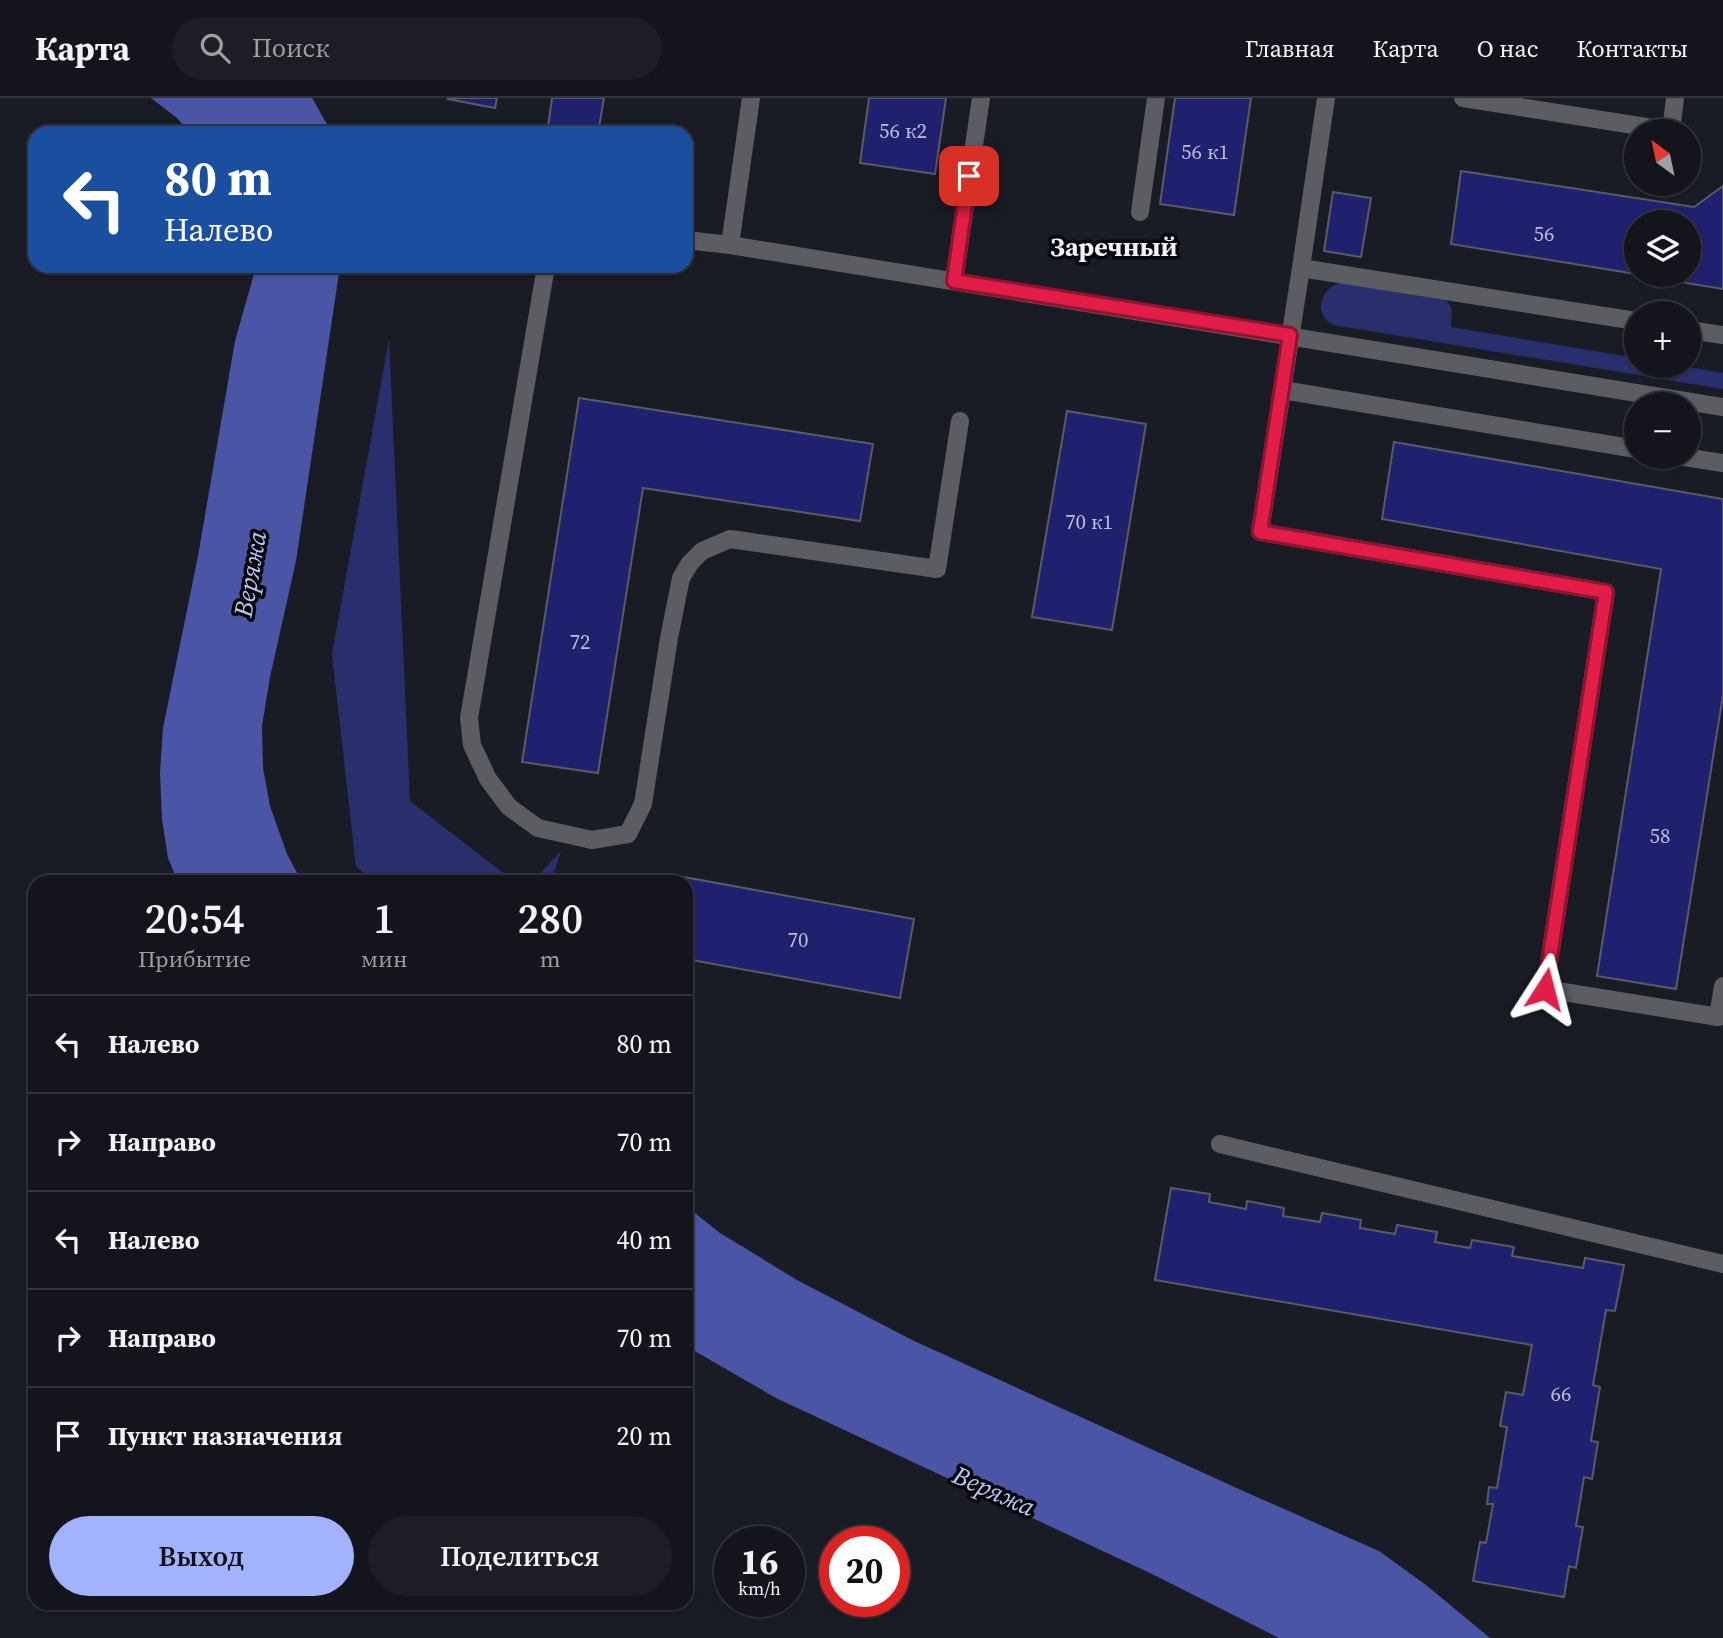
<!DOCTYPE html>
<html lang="ru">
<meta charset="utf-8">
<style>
body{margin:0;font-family:"Source Serif 4",serif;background:#1d1e25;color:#f1f3f6;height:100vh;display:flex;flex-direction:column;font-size:26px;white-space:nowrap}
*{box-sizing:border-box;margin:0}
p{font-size:23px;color:#9d9fa3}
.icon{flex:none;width:38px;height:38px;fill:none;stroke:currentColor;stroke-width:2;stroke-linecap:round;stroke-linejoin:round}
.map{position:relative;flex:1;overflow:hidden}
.sheet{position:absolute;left:28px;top:777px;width:665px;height:735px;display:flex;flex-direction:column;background:#14151c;border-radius:21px;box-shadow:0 2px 5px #0004,0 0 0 2px #33343b}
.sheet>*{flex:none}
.top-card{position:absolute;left:28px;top:28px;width:665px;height:147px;border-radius:21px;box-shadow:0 2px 5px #0004,0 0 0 2px #33343b;background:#1a4fa0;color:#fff;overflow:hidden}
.needle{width:46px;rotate:327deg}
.controls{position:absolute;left:1624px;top:21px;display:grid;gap:14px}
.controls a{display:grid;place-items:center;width:77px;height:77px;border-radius:50%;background:#14151c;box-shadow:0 2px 5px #0004,0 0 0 2px #33343b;font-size:35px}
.speed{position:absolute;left:714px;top:1428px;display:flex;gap:14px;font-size:35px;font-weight:700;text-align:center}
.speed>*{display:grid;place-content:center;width:91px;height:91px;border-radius:50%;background:#14151c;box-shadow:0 2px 5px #0004,0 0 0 2px #33343b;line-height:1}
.speed small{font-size:18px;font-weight:400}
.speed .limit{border:10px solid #d22;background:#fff;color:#111}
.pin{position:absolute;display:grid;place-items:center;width:60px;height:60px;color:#fff;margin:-30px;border-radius:14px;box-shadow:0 4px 10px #0006}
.me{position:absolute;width:77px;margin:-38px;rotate:9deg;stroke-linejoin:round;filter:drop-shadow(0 0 5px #0008)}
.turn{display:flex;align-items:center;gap:24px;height:147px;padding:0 21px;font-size:32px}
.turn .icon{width:91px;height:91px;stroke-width:2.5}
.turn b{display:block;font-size:49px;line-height:60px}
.eta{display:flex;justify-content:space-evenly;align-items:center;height:119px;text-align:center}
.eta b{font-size:42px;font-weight:600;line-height:49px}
.action{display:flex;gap:14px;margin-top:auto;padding:14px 21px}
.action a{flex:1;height:80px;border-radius:42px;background:#a3b2fd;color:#111;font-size:28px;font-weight:600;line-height:80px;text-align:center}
.action a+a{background:#1d1e25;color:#f1f3f6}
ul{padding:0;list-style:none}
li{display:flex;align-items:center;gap:21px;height:98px;padding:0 21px;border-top:2px solid #33343b}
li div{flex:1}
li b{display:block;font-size:26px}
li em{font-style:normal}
header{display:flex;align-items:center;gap:42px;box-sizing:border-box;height:98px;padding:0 35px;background:#14151c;border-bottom:2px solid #33343b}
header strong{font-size:33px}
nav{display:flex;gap:38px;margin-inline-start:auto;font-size:24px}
.search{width:490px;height:63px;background:#1d1e25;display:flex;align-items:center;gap:18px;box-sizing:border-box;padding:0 24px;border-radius:38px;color:#9d9fa3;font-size:26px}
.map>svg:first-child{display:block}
</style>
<header>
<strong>Карта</strong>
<div class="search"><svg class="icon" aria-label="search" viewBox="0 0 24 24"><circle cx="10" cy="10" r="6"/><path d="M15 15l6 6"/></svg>Поиск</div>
<nav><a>Главная</a><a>Карта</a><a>О нас</a><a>Контакты</a></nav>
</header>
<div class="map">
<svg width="1723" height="1540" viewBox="0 0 1723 1540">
<rect width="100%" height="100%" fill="#1a1c25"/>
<path fill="#292f6d" d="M 1342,184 L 1445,202 C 1455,208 1451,219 1451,229 L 1636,260 L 1636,268 L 1681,268 L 1723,275 L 1723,291 L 1333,227 C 1312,215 1321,190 1342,184 Z
M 389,241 L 410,703 L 515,784 L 377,784 L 356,769 L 332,556 Z
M 561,753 L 551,784 L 532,784 Z"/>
<path fill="#4b55a6" d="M 151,0 L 312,0 L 332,35 L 190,35 L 177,20 Z
M 253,168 L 340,168 L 296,463 L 270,579 L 262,628 L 263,670 L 270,708 L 287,756 L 302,784 L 178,784 L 168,760 L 162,721 L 160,675 L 163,630 L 198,458 L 235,243 L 254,176 Z
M 686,1108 L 720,1135 L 797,1182 L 912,1242 L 1241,1392 L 1379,1453 L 1426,1487 L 1490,1540 L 1279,1540 L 1152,1476 L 776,1300 L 686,1248 Z"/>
<path fill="#20216e" stroke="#585b65" stroke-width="2" d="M 449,0 L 497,0 L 495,10 L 448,1 Z
M 552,0 L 604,0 L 598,35 L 588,35 L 548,29 Z
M 869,0 L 946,0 L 935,76 L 860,65 Z
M 1175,0 L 1251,0 L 1234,117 L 1160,106 Z
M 1461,73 L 1694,109 L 1723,88 L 1723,191 L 1638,177 L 1689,177 L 1689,124 L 1636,124 L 1636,176 L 1451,146 Z
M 1333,94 L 1371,100 L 1361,159 L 1324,153 Z
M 579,300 L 873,346 L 860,423 L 643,390 L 598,675 L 522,664 Z
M 1067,313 L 1146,326 L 1112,532 L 1032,519 Z
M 1394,344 L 1723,401 L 1723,597 L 1676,891 L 1597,878 L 1661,471 L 1382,421 Z
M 684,779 L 914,821 L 900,900 L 686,861 L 686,784 L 684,784 Z
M 1171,1090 L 1210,1096 L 1209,1104 L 1246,1111 L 1247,1103 L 1284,1110 L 1283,1118 L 1320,1124 L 1322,1115 L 1361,1122 L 1360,1130 L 1395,1136 L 1397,1127 L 1437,1134 L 1435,1144 L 1470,1150 L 1472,1142 L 1514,1149 L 1512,1158 L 1583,1170 L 1585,1160 L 1624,1167 L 1615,1213 L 1606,1212 L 1593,1287 L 1600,1289 L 1591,1343 L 1598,1344 L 1592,1381 L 1584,1379 L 1576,1428 L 1583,1429 L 1576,1470 L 1569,1468 L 1564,1499 L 1473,1483 L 1480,1444 L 1486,1445 L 1493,1406 L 1487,1406 L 1489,1389 L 1497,1390 L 1507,1329 L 1500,1328 L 1506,1294 L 1523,1297 L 1532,1247 L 1155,1182 Z"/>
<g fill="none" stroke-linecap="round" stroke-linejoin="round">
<path stroke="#5c5d62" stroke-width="18" d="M 751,0 L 730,147 L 1723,309
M 1463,0 L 1671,33 L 1675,0
M 1140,114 L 1156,0
M 686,142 L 730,147
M 546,168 L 469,620 L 472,647 L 488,681 L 509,709 L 538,730 L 592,742 L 628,736 L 643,706 L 669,540 L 681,480 L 690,465 L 702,453 L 730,441 L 937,471 L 960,323
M 1301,170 L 1326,0
M 954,183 L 981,0
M 1636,223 L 1301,170 L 1260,434 L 1606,494 L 1545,891 L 1718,919 L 1723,888
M 1689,232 L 1723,237
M 1283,292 L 1636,351
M 1684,359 L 1723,365
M 1220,1046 L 1723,1166"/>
</g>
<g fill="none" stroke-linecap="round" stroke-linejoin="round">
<defs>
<path id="route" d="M 969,78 L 954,183 L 1290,237 L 1260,434 L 1606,494 L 1545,891"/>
</defs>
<use href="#route" stroke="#92132f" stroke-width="18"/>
<use href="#route" stroke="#e11d48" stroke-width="12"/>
</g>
<g text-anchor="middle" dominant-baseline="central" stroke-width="7" stroke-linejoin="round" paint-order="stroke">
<g font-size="21" fill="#bbbdd5">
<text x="903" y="32">56 к2</text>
<text x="1205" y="53">56 к1</text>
<text x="1544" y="135">56</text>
<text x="1089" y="423">70 к1</text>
<text x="580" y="543">72</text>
<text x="1660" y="737">58</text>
<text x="798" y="841">70</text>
<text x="1561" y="1295">66</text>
</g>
<g font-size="26" font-weight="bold" fill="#eff1f7" stroke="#06070a">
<text x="1114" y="149">Заречный</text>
</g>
<g font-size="26" font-style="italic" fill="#bdc7f4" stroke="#06070a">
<text transform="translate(250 476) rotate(-80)">Веряжа</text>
<text transform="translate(994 1393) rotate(24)">Веряжа</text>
</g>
</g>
</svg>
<div class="controls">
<a><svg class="needle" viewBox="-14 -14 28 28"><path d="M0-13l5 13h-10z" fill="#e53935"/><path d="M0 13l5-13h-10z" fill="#9d9fa3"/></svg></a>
<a><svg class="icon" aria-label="layers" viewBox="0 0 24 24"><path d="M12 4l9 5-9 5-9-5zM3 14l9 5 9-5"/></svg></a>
<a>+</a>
<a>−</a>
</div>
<div class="speed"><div>16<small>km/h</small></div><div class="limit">20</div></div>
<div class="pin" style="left:969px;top:78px;background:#d93025"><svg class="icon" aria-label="arrive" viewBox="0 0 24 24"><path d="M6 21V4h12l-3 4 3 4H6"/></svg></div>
<svg class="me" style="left:1545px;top:891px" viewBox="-20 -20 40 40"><path d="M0-17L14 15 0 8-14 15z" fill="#e11d48" stroke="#fff" stroke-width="4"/></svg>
<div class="top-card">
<div class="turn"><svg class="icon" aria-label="left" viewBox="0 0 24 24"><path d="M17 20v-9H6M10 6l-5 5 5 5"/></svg><div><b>80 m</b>Налево</div></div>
</div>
<section class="sheet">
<div class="eta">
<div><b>20:54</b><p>Прибытие</p></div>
<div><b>1</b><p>мин</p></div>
<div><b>280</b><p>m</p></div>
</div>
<ul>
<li><svg class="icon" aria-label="left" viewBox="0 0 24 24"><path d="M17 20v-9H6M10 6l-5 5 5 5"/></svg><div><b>Налево</b></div><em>80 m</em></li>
<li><svg class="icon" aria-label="right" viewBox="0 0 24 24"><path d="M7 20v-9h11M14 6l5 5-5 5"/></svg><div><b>Направо</b></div><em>70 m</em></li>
<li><svg class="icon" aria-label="left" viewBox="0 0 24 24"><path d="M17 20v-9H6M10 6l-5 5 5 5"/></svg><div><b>Налево</b></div><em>40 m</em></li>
<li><svg class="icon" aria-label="right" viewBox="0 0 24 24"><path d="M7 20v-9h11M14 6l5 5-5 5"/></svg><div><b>Направо</b></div><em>70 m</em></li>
<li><svg class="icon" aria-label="arrive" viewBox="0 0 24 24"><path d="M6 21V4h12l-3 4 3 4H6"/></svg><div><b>Пункт назначения</b></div><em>20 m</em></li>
</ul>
<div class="action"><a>Выход</a><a>Поделиться</a></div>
</section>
</div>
